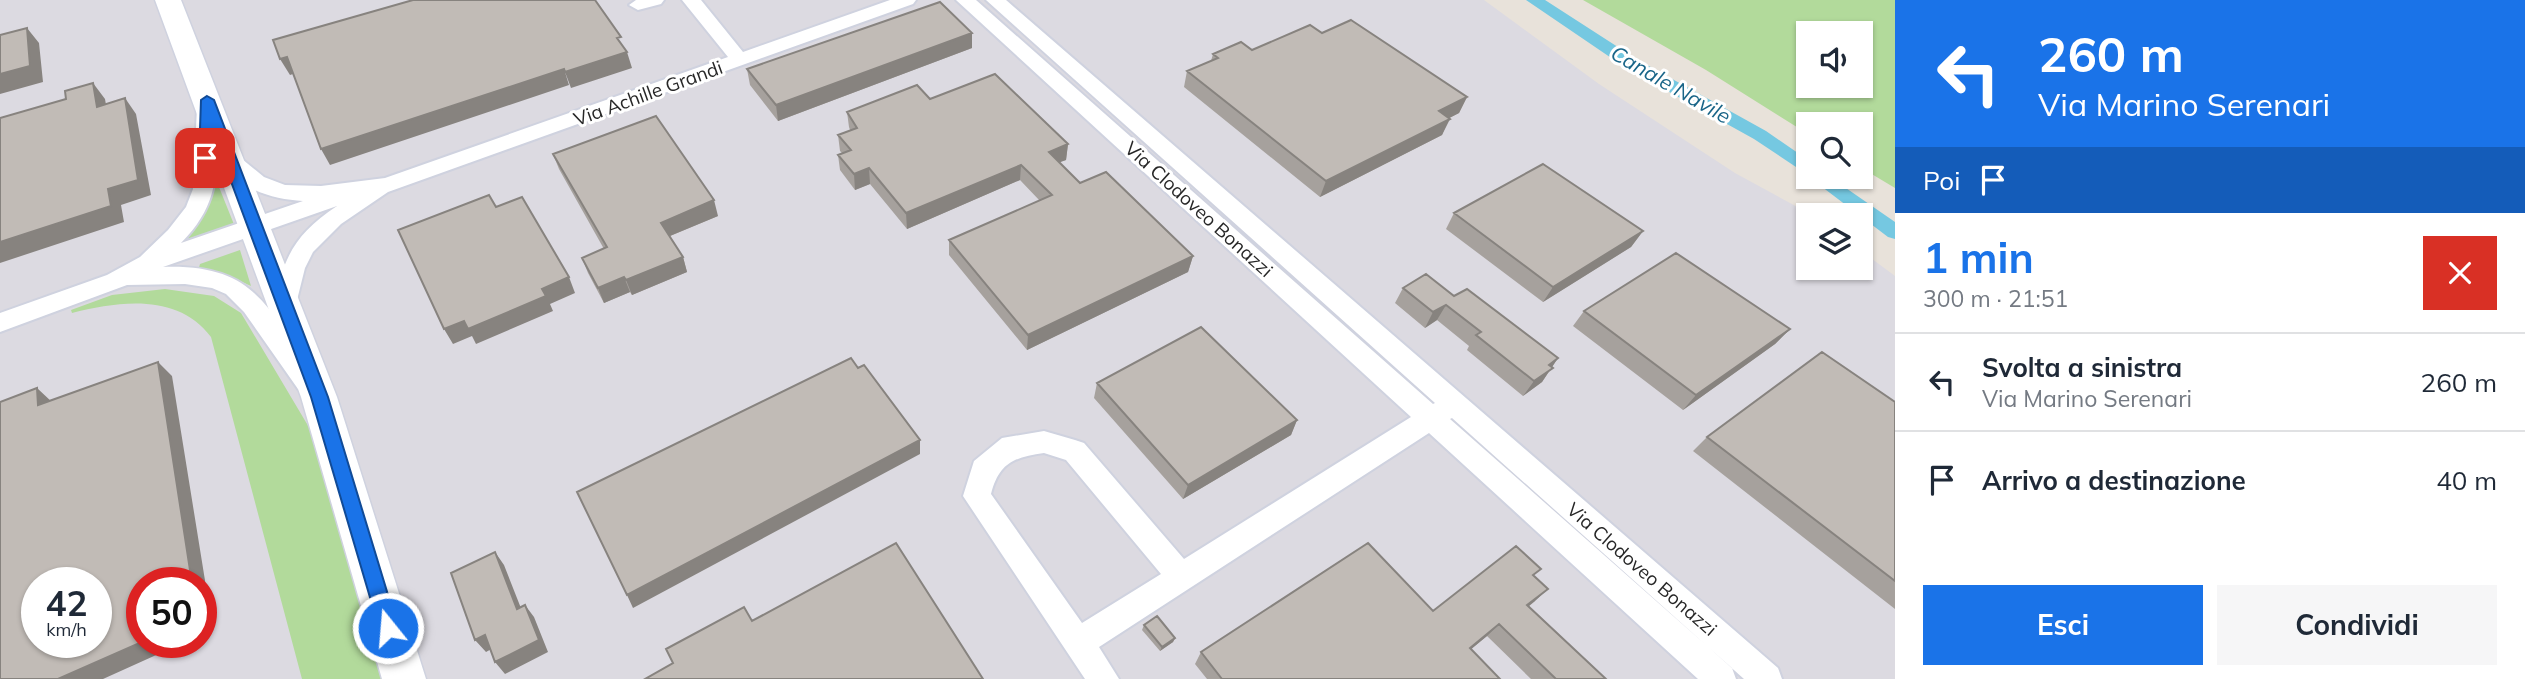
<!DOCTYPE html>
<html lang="it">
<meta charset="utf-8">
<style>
body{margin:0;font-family:Mulish,sans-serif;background:#f6f6f7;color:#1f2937;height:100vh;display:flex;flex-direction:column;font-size:26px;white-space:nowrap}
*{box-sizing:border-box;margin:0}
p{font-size:23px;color:#747a83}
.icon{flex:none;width:38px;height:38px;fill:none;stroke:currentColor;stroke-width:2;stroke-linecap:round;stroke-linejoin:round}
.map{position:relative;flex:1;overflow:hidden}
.drawer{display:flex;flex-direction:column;background:#fff;width:630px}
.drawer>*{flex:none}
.hud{background:#1a73e8;color:#fff;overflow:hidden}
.tools{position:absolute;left:1796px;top:21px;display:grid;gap:14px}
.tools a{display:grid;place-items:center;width:77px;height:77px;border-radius:0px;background:#fff;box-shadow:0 2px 5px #0004;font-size:35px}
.speed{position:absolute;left:21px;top:567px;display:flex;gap:14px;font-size:35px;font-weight:700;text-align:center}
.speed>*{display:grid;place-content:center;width:91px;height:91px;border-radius:50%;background:#fff;box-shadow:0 2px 5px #0004;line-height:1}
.speed small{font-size:18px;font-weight:400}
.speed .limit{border:10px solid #d22;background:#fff;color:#111}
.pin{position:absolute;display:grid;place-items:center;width:60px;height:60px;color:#fff;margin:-30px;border-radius:14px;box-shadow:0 4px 10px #0006}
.me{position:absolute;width:77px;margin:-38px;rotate:343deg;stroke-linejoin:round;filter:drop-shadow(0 0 5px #0008)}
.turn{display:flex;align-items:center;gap:24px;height:147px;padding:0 28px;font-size:32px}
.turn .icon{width:91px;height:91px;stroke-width:2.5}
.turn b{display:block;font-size:49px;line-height:60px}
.then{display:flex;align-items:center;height:66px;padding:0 28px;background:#0003;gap:14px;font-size:26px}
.round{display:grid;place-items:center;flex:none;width:74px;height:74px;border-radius:0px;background:#f6f6f7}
.summary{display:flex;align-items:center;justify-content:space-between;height:119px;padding:0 28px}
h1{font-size:42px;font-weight:700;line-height:52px;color:#1a73e8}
.action{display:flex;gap:14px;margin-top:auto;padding:14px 28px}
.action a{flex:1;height:80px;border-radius:0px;background:#1a73e8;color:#fff;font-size:28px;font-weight:700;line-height:80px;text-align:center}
.action a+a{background:#f6f6f7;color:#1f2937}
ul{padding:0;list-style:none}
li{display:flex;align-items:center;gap:21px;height:98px;padding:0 28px;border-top:2px solid #e0e1e3}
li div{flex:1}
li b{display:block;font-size:26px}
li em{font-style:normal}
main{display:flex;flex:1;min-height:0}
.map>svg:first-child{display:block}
</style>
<main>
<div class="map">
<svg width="1895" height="679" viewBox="0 0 1895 679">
<rect width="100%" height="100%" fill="#e8e2da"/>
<path fill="#dcdae1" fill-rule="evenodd" d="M 0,0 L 1484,0 L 1599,84 L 1735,173 L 1812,215 L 1808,215 L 1808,268 L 1860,268 L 1860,250 L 1895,276 L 1895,679 L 0,679 ZM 37,583 L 96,583 L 96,642 L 37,642 ZM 142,583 L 201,583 L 201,642 L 142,642 Z"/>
<path fill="#b2da9b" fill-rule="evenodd" d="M 1583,0 L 1895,0 L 1895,188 L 1860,167 L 1860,124 L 1808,124 L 1808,134 L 1706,70 ZM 1860,33 L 1860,86 L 1808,86 L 1808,33 Z
M 215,177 L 235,227 L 169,250 C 193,228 211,211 215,177 Z
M 240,250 L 251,286 L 238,280 L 198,271 L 200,264 Z
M 165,289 L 214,296 L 241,313 L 310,429 L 385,679 L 302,679 L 211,337 C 178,293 120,301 72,313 L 71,310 L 112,295 Z"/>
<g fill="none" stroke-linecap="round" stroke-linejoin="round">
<path fill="#75c8e1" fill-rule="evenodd" d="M 1526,0 L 1545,0 L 1638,60 L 1766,131 L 1808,160 L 1808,175 L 1754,139 L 1626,68 Z
M 1809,177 L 1830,177 L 1895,222 L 1895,239 L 1888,237 Z"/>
<defs>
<path id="street" d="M 636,0 L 664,0 L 661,4 L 638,10 L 629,5 Z
M 682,0 L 701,0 L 743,52 L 890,0 L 916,0 L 913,4 L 388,192 L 341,224 L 313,252 L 305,268 L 294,312 L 286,315 L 278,312 L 274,306 C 283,257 295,234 337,206 L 163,267 C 258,264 266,309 316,375 L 320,382 L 316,389 L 307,392 L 298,389 L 244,312 L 226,294 L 212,288 L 185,284 L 127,285 L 0,332 L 0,313 L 107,275 L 140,257 L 168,230 L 186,207 L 193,189 L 197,108 L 200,103 L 214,103 L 217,108 C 216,164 224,200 181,243 L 303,201 C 272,199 237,189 219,160 L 223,155 L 237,155 L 264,177 L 285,185 L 321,186 L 385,178 L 728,57 Z
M 956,0 L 976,0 L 1433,404 L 1435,403 L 986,0 L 1006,0 L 1778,668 L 1782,679 L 1744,679 L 1452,418 L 1450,419 L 1732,668 L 1736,679 L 1698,679 L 1429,433 L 1099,647 L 1119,679 L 1085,679 L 963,496 L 974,461 L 1002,438 L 1044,431 L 1075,440 L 1084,443 L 1184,559 L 1411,417 ZM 1044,453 L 1066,460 L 1161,574 L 1082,623 L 991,494 C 999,463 1014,457 1044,453 Z"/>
<path id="secondary" d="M 155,0 L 181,0 L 337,397 L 426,679 L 382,679 L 301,397 Z"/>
</defs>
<use href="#street" stroke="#cfd2df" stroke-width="4"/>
<use href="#secondary" stroke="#cfd2df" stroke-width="3"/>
<use href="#street" fill="#fff" fill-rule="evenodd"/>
<use href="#secondary" fill="#fff" fill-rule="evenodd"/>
</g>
<path fill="#a6a19d" d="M 1322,33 L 1467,97 L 1459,113 L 1449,118 L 1442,135 L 1320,197 L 1184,87 L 1187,71 L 1211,61 L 1213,54 L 1252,50 Z
M 972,48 L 778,121 L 750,85 L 747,69 Z
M 930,99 L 1068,144 L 1066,160 L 1059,162 L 1080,183 L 1193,256 L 1188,272 L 1027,350 L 949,255 L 949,240 L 1040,201 L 1020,180 L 907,229 L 870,184 L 855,190 L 840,170 L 838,155 L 842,153 L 840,151 L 838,135 L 850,130 L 849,127 L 847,112 Z
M 553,154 L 718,216 L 670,236 L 683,257 L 687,272 L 632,295 L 630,292 L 604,303 L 588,273 L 582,258 L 604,249 L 559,169 Z
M 1454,213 L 1643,231 L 1631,247 L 1543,302 L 1446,229 Z
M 1403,288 L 1454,296 L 1558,358 L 1542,382 L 1523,396 L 1467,350 L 1469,346 L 1437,320 L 1425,328 L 1395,303 Z
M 1584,311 L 1790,329 L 1775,344 L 1683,410 L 1573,326 Z
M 1097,383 L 1297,420 L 1291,435 L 1183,499 L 1094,398 Z
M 1895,402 L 1895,609 L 1693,451 L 1707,437 Z
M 1534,576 L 1535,601 L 1528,607 L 1606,679 L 1531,679 L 1487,636 L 1471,649 L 1500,679 L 1207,679 L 1195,664 L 1201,652 L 1433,611 Z
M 1144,625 L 1175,638 L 1173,642 L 1160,651 L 1142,630 Z"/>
<path fill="#87837f" d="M 27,28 L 39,43 L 43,82 L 0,94 L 0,74 Z
M 972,33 L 972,48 L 778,121 L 776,105 Z
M 627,52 L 632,68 L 571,88 L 565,72 Z
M 287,57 L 296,73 L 290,75 L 280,59 Z
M 564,69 L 569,85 L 330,165 L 321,149 Z
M 93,83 L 105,99 L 109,122 L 97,107 Z
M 1467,97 L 1459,113 L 1432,127 L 1439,111 Z
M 125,98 L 136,114 L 151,195 L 121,205 L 124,222 L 0,263 L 0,242 L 108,189 Z
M 1450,119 L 1442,135 L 1320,197 L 1326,181 Z
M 1068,144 L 1066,160 L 1047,167 L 1049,152 Z
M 1021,165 L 1020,180 L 907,229 L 906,213 Z
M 869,168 L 870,184 L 855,190 L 854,174 Z
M 714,200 L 718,216 L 665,238 L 661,223 Z
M 1643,231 L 1631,247 L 1543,302 L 1553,287 Z
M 1193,256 L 1188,272 L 1027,350 L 1028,335 Z
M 683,257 L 687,272 L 632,295 L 626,280 Z
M 569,277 L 575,293 L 550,304 L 553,311 L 476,344 L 472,336 L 453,344 L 444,329 Z
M 624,277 L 630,292 L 604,303 L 598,288 Z
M 1446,305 L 1437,320 L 1425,328 L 1433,312 Z
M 1790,329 L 1775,344 L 1683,410 L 1696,395 Z
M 1558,358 L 1542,382 L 1523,396 L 1534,381 L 1549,365 Z
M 158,362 L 172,376 L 213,630 L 201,635 L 201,583 L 192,583 Z
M 37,388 L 53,403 L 38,405 Z
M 1297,420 L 1291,435 L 1183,499 L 1188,485 Z
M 920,440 L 920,454 L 633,608 L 627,595 Z
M 495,552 L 504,565 L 526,621 L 517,609 Z
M 1548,589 L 1535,601 L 1515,617 L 1527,605 Z
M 525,605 L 534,617 L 548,652 L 505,674 L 495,662 Z
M 1499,624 L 1487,636 L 1458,660 L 1470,648 Z
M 485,635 L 495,647 L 486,652 L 475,640 Z
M 1175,638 L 1173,642 L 1160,651 L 1162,647 Z
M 142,642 L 185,642 L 103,679 L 58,679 Z"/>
<path fill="#c1bbb6" stroke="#87837f" stroke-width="2" fill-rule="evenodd" d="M 413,0 L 595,0 L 621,37 L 617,38 L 627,52 L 565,72 L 564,69 L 321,149 L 287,57 L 280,59 L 273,40 Z
M 940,2 L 972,33 L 776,105 L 747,69 Z
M 1351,20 L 1467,97 L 1439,111 L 1450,119 L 1326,181 L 1187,71 L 1218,58 L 1213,54 L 1241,42 L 1252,50 L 1310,25 L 1322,33 Z
M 27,28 L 30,66 L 0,74 L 0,35 Z
M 995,74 L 1068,144 L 1049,152 L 1080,183 L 1106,172 L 1193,256 L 1028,335 L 949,240 L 1052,195 L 1021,165 L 906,213 L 869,168 L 854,174 L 838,155 L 851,150 L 838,135 L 857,128 L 847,112 L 917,85 L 930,99 Z
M 93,83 L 97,107 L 125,98 L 138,180 L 108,189 L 111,206 L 0,242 L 0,118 L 66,99 L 65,91 Z
M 656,116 L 714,200 L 661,223 L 683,257 L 626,280 L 624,277 L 598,288 L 582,258 L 607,247 L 553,154 Z
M 1543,164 L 1643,231 L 1553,287 L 1454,213 Z
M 489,195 L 496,207 L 522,197 L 569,277 L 542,289 L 546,296 L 468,329 L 464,321 L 444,329 L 398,230 Z
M 1676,253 L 1790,329 L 1696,395 L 1584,311 Z
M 1426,274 L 1454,296 L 1467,289 L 1558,358 L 1549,365 L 1553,368 L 1534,381 L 1476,335 L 1481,332 L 1446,305 L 1433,312 L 1403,288 Z
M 1201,327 L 1297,420 L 1188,485 L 1097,383 Z
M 1822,352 L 1895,402 L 1895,581 L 1707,437 Z
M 851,358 L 858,368 L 864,365 L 920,440 L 627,595 L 577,492 Z
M 158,362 L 192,583 L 142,583 L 142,642 L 58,679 L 0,679 L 0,402 L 37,388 L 38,405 ZM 37,583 L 96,583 L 96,642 L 37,642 Z
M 896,543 L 983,679 L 645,679 L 673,663 L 666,649 L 744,607 L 752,621 Z
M 1368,543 L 1433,611 L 1516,546 L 1541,569 L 1533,575 L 1548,589 L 1527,605 L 1606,679 L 1556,679 L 1499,624 L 1470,648 L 1500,679 L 1222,679 L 1201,652 Z
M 495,552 L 517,609 L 525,605 L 539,640 L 495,662 L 485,635 L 475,640 L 451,573 Z
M 1157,616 L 1175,638 L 1162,647 L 1144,625 Z"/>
<path fill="#1a73e8" stroke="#114b97" stroke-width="2" d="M 207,96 L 214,100 L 328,397 L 398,628 L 395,634 L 388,637 L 381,634 L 379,628 L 311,397 L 213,133 L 212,158 L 205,163 L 199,158 L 201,100 Z"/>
<g text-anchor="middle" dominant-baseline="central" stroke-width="6" stroke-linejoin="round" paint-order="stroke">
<g font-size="19" fill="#272727" stroke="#fff">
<text transform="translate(648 93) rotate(-20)">Via Achille Grandi</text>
<text transform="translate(1199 209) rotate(42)">Via Clodoveo Bonazzi</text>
<text transform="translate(1642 569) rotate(41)">Via Clodoveo Bonazzi</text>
</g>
<g font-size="21" font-style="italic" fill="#196588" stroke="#fff">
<text transform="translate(1671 84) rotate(30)">Canale Navile</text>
</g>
</g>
</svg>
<div class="tools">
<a><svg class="icon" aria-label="sound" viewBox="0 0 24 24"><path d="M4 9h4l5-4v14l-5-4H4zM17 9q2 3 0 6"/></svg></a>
<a><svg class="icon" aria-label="search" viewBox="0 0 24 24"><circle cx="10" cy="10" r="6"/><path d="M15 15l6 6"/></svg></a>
<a><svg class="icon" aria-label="layers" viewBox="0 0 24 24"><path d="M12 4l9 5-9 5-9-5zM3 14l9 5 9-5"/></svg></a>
</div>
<div class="speed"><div>42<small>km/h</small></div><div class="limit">50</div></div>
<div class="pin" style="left:205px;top:158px;background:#d93025"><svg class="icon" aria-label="arrive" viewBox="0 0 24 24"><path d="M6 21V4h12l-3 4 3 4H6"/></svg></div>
<svg class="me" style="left:388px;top:628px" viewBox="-20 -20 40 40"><circle r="17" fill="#1a73e8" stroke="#fff" stroke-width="3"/><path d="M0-11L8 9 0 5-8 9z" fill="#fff"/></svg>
</div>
<section class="drawer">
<div class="hud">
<div class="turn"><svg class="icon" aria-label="left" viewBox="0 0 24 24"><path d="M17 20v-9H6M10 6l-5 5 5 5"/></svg><div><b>260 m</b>Via Marino Serenari</div></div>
<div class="then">Poi<svg class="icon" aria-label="arrive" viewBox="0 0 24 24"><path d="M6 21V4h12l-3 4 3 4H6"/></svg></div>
</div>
<div class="summary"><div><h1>1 min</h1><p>300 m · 21:51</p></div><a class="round" style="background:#d93025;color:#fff"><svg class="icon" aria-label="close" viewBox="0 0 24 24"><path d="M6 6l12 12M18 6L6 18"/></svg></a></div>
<ul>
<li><svg class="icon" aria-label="left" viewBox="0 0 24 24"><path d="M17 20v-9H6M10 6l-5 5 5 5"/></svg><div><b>Svolta a sinistra</b><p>Via Marino Serenari</p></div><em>260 m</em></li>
<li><svg class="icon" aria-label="arrive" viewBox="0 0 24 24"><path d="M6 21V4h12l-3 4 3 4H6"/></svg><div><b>Arrivo a destinazione</b></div><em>40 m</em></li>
</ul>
<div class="action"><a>Esci</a><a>Condividi</a></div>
</section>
</main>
